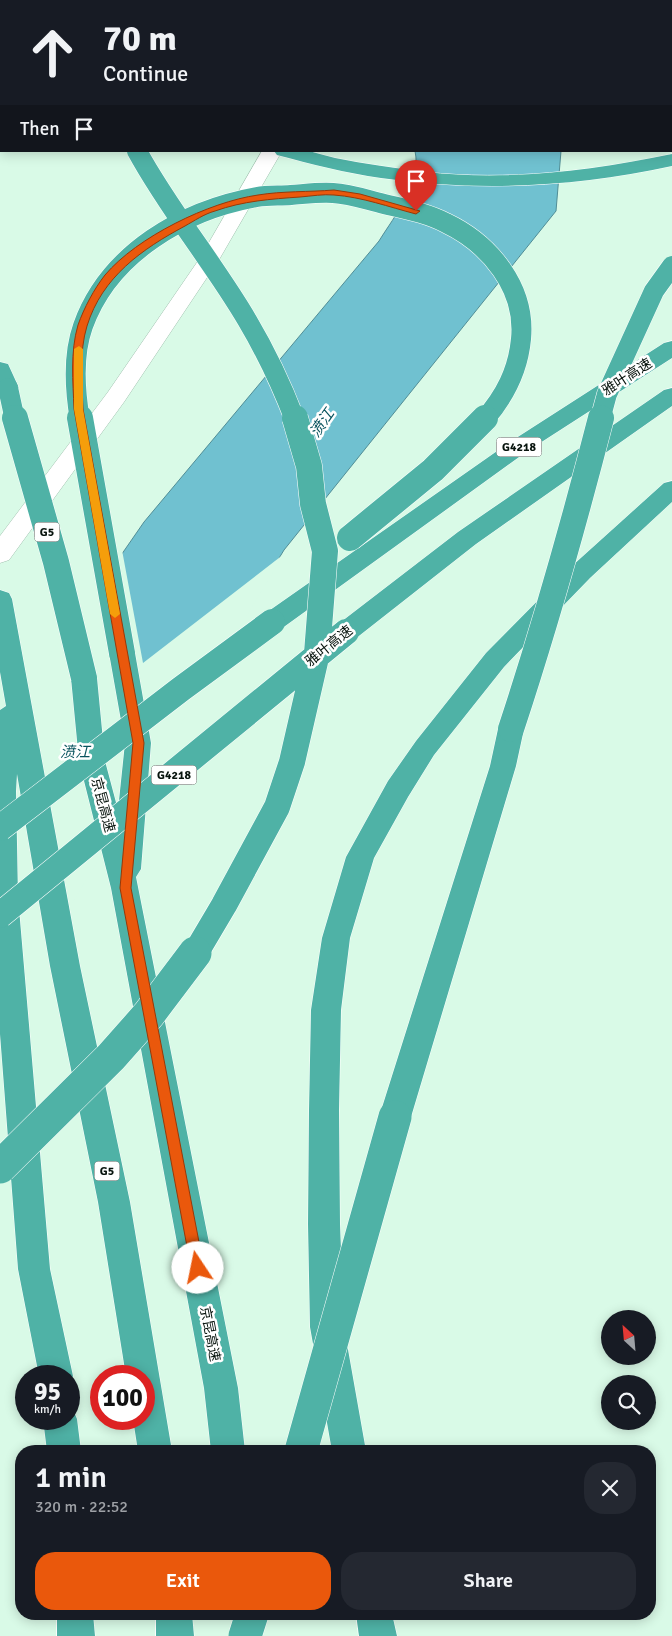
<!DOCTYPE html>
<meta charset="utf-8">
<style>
body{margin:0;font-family:Signika,"Noto Sans SC",sans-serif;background:#242831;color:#f1f3f6;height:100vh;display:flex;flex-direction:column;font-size:19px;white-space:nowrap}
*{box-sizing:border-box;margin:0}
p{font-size:16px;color:#9ea1a6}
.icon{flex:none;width:28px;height:28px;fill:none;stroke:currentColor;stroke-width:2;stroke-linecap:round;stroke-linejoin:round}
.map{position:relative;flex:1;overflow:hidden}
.drawer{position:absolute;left:15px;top:1445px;width:641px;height:175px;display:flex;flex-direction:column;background:#171b24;border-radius:20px;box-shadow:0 2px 12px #0003}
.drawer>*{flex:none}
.top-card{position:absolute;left:0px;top:0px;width:672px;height:152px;box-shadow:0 2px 12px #0003;background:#171b24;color:#f1f3f6;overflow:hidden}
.needle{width:32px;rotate:334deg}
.fabs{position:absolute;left:601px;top:1310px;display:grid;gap:10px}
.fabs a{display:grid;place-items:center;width:55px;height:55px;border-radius:50%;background:#171b24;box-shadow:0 2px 12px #0003;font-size:25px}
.speed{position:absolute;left:15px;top:1365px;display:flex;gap:10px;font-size:25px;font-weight:700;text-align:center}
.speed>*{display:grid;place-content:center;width:65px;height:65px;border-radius:50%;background:#171b24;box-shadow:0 2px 12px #0003;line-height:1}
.speed small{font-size:12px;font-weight:400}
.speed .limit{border:8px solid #d22;background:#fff;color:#111}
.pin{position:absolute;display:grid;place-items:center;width:42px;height:42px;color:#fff;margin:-51px -21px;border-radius:50% 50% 50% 0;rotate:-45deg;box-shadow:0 0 5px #0007}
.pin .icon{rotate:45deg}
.me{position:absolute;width:55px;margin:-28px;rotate:349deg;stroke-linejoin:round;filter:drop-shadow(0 0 4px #0008)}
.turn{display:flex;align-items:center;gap:18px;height:105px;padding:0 20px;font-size:22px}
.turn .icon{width:65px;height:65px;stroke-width:2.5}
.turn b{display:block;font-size:35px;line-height:42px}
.then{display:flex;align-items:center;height:48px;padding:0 20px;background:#0003;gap:10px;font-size:19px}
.round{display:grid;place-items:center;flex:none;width:52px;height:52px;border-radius:20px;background:#242831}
.headline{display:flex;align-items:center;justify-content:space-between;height:85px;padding:0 20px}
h1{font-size:30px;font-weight:600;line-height:38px}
.button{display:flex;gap:10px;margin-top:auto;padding:10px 20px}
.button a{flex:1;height:58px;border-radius:20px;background:#ea580c;color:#fff;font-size:20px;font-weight:600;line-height:58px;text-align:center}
.button a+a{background:#242831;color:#f1f3f6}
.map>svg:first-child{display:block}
</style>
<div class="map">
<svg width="672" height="1636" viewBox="0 0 672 1636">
<rect width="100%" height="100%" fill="#d9fae7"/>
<path fill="#70c1d0" stroke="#518d96" d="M 415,151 L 561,151 L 556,211 L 284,550 L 0,1019 L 0,730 L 144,522 L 379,241 C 395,215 422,183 415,151 Z"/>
<path fill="#d9fae7" d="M 122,550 L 143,663 L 284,554 L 0,1022 L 0,726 Z"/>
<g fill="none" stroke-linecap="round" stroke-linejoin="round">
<defs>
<path id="minor" d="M 230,0 L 248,0 L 248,1 L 230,1 Z"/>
<path id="secondary" d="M 351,0 L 369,0 L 369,1 L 351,1 Z
M 262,151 L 282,151 L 220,258 L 124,402 L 9,560 L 0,563 L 0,536 L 108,392 L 200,258 Z"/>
<path id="motorway" d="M 51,0 L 69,0 L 69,1 L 51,1 Z
M 274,151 C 285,151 298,150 309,151 C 317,153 326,156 335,158 C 365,164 395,168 425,172 C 508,181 591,171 672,154 L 672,166 C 574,187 481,192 381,178 C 346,173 311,164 277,155 Z
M 672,341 L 672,358 L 526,452 L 281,629 L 272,631 L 263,629 L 259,622 L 263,615 L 510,442 L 664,343 Z
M 0,362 L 8,364 L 19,388 L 16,393 L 8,395 L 0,393 Z
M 672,388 L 672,406 L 476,544 L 355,639 L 346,641 L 337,639 L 333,632 L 337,625 L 458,532 L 664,390 Z
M 672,481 L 672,502 L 590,578 L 504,667 L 434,755 L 408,797 L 374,858 L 350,938 L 341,1010 L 339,1111 L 340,1224 L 344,1327 L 366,1451 L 332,1451 L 310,1327 L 308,1224 L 309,1111 L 311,1010 L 322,938 L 346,857 L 388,781 L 416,741 L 486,653 L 572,566 L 664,483 Z
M 0,590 L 9,593 L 12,599 L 80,966 L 130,1202 L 172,1451 L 138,1451 L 133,1419 L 144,1419 L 144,1376 L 126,1376 L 98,1202 L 50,966 L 17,774 L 16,791 L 18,897 L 50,1269 L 73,1376 L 69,1386 L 69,1376 L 39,1376 L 18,1269 L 0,1034 L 0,710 L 6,706 L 0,672 Z
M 122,644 L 131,646 L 135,653 L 151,743 L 141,869 L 136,877 L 238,1388 L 245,1451 L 211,1451 L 204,1388 L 111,888 L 79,761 L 71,678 L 75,671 L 84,668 L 93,671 L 97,678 L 105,761 L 118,810 L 125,743 L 109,653 L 113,646 Z
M 511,719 L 520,722 L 524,729 L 516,766 L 411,1117 L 406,1127 L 395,1131 L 384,1127 L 379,1117 L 490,766 L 498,729 L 502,722 Z
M 69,1405 L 72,1407 L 77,1419 L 81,1451 L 47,1451 L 43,1419 L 69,1419 Z
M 57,1614 L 93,1614 L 95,1636 L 57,1636 Z
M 156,1614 L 192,1614 L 194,1636 L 156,1636 Z
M 356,1614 L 392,1614 L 397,1636 L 359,1636 Z"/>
</defs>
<use href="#minor" stroke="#a1c0af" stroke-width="1"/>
<use href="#secondary" stroke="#a1c0af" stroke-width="1"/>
<use href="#motorway" stroke="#fff" stroke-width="1"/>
<use href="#minor" fill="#fff" fill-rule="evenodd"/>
<use href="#secondary" fill="#fff" fill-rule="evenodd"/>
<use href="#motorway" fill="#4fb2a6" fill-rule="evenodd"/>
<defs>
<path id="motorway-bridge-far2" d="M 137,151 C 169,210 213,262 247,320 C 266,352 282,386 295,420
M 8,388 L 15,420
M 80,420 C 75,391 73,354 83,326 C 109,253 184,210 257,197 C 268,195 280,196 291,195 C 305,194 319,192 333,193 C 351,194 367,200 384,204 C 405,209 427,213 446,223 C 490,244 526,288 521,339 C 518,371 505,396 484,420
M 600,420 L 607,394 L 654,291 L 672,266"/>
<path id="motorway-bridge-far1" d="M 15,418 L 56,562 L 84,678
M 80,418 L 122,653
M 350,538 L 433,470 L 485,418
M 511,729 C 545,626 574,523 601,418
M 0,828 L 181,689 L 272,622
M 0,915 L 346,632
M 195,954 L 224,905 L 277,807 L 292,762 L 317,653 L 325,551 L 313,504 L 309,466 L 295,418"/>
<path id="motorway-bridge" d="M 0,1167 L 111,1057 L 149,1014 L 195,953
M 301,1451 L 395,1117
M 245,1636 L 252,1614"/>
</defs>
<use href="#motorway-bridge-far2" stroke="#fff" stroke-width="21" stroke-linecap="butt"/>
<use href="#motorway-bridge-far1" stroke="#fff" stroke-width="27" stroke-linecap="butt"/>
<use href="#motorway-bridge" stroke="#fff" stroke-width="34" stroke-linecap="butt"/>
<use href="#motorway-bridge-far2" stroke="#4fb2a6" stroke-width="20"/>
<use href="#motorway-bridge-far1" stroke="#4fb2a6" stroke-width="26"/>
<use href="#motorway-bridge" stroke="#4fb2a6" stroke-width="33"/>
</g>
<path fill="#ea580c" stroke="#983908" d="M 334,190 L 360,194 L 420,211 L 416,214 C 389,207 362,197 334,195 C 323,194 312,196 300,197 C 271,199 243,201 215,211 C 204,214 194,221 185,226 C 142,249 102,277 87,326 C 79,352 82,382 83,409 L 144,743 L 131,888 L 204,1268 L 202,1273 L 198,1275 L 193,1273 L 191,1268 L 120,888 L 133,743 L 74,409 C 73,382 70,352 78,325 C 84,308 94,289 105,275 C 137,237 209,202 258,195 C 282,191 309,192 334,190 Z"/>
<path fill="#f59e0b" d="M 79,346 L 83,349 L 83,409 L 120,614 L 115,618 L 110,614 L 74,409 L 74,349 Z"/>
<g text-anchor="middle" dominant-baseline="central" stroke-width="5" stroke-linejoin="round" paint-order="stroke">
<g fill="#fff" stroke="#525a56" stroke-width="1">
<rect x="496.5" y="437.5" width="45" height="19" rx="4"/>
<rect x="34.5" y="522.5" width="25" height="19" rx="4"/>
<rect x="151.5" y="765.5" width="45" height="19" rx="4"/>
<rect x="94.5" y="1161.5" width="25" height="19" rx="4"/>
</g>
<g font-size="12" font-weight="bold" fill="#08140e">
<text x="519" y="447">G4218</text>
<text x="47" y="532">G5</text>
<text x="174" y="775">G4218</text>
<text x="107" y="1171">G5</text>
</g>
<g font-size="14" fill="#08140e" stroke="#fff">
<text transform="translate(627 377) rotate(-33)">雅叶高速</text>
<text transform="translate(329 646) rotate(-39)">雅叶高速</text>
<text transform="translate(103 805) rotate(75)">京昆高速</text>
<text transform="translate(210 1334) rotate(79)">京昆高速</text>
</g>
<g font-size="15" font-style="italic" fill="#08535d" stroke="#fff">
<text transform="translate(322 423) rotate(-55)">𣸣江</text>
<text x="75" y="752">𣸣江</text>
</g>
</g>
</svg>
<div class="fabs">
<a><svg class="needle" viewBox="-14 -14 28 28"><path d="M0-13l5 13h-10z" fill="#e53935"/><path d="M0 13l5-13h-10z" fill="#9ea1a6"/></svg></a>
<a><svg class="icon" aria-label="search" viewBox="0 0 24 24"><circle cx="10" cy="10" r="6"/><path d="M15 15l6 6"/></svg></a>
</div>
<div class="speed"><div>95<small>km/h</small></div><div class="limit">100</div></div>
<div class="pin" style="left:416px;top:211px;background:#d93025"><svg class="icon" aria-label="arrive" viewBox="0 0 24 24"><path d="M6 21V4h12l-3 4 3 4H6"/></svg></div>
<svg class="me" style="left:198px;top:1268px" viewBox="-20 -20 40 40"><circle r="19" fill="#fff"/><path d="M0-13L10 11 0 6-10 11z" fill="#ea580c"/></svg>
<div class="top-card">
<div class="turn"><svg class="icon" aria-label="ahead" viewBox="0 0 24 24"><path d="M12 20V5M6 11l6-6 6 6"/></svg><div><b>70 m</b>Continue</div></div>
<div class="then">Then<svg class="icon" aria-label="arrive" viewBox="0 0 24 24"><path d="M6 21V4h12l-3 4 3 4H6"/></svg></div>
</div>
<section class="drawer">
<div class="headline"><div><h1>1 min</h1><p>320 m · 22:52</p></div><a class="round"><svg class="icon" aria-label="close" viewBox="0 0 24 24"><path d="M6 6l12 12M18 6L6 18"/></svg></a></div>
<div class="button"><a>Exit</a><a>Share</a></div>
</section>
</div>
